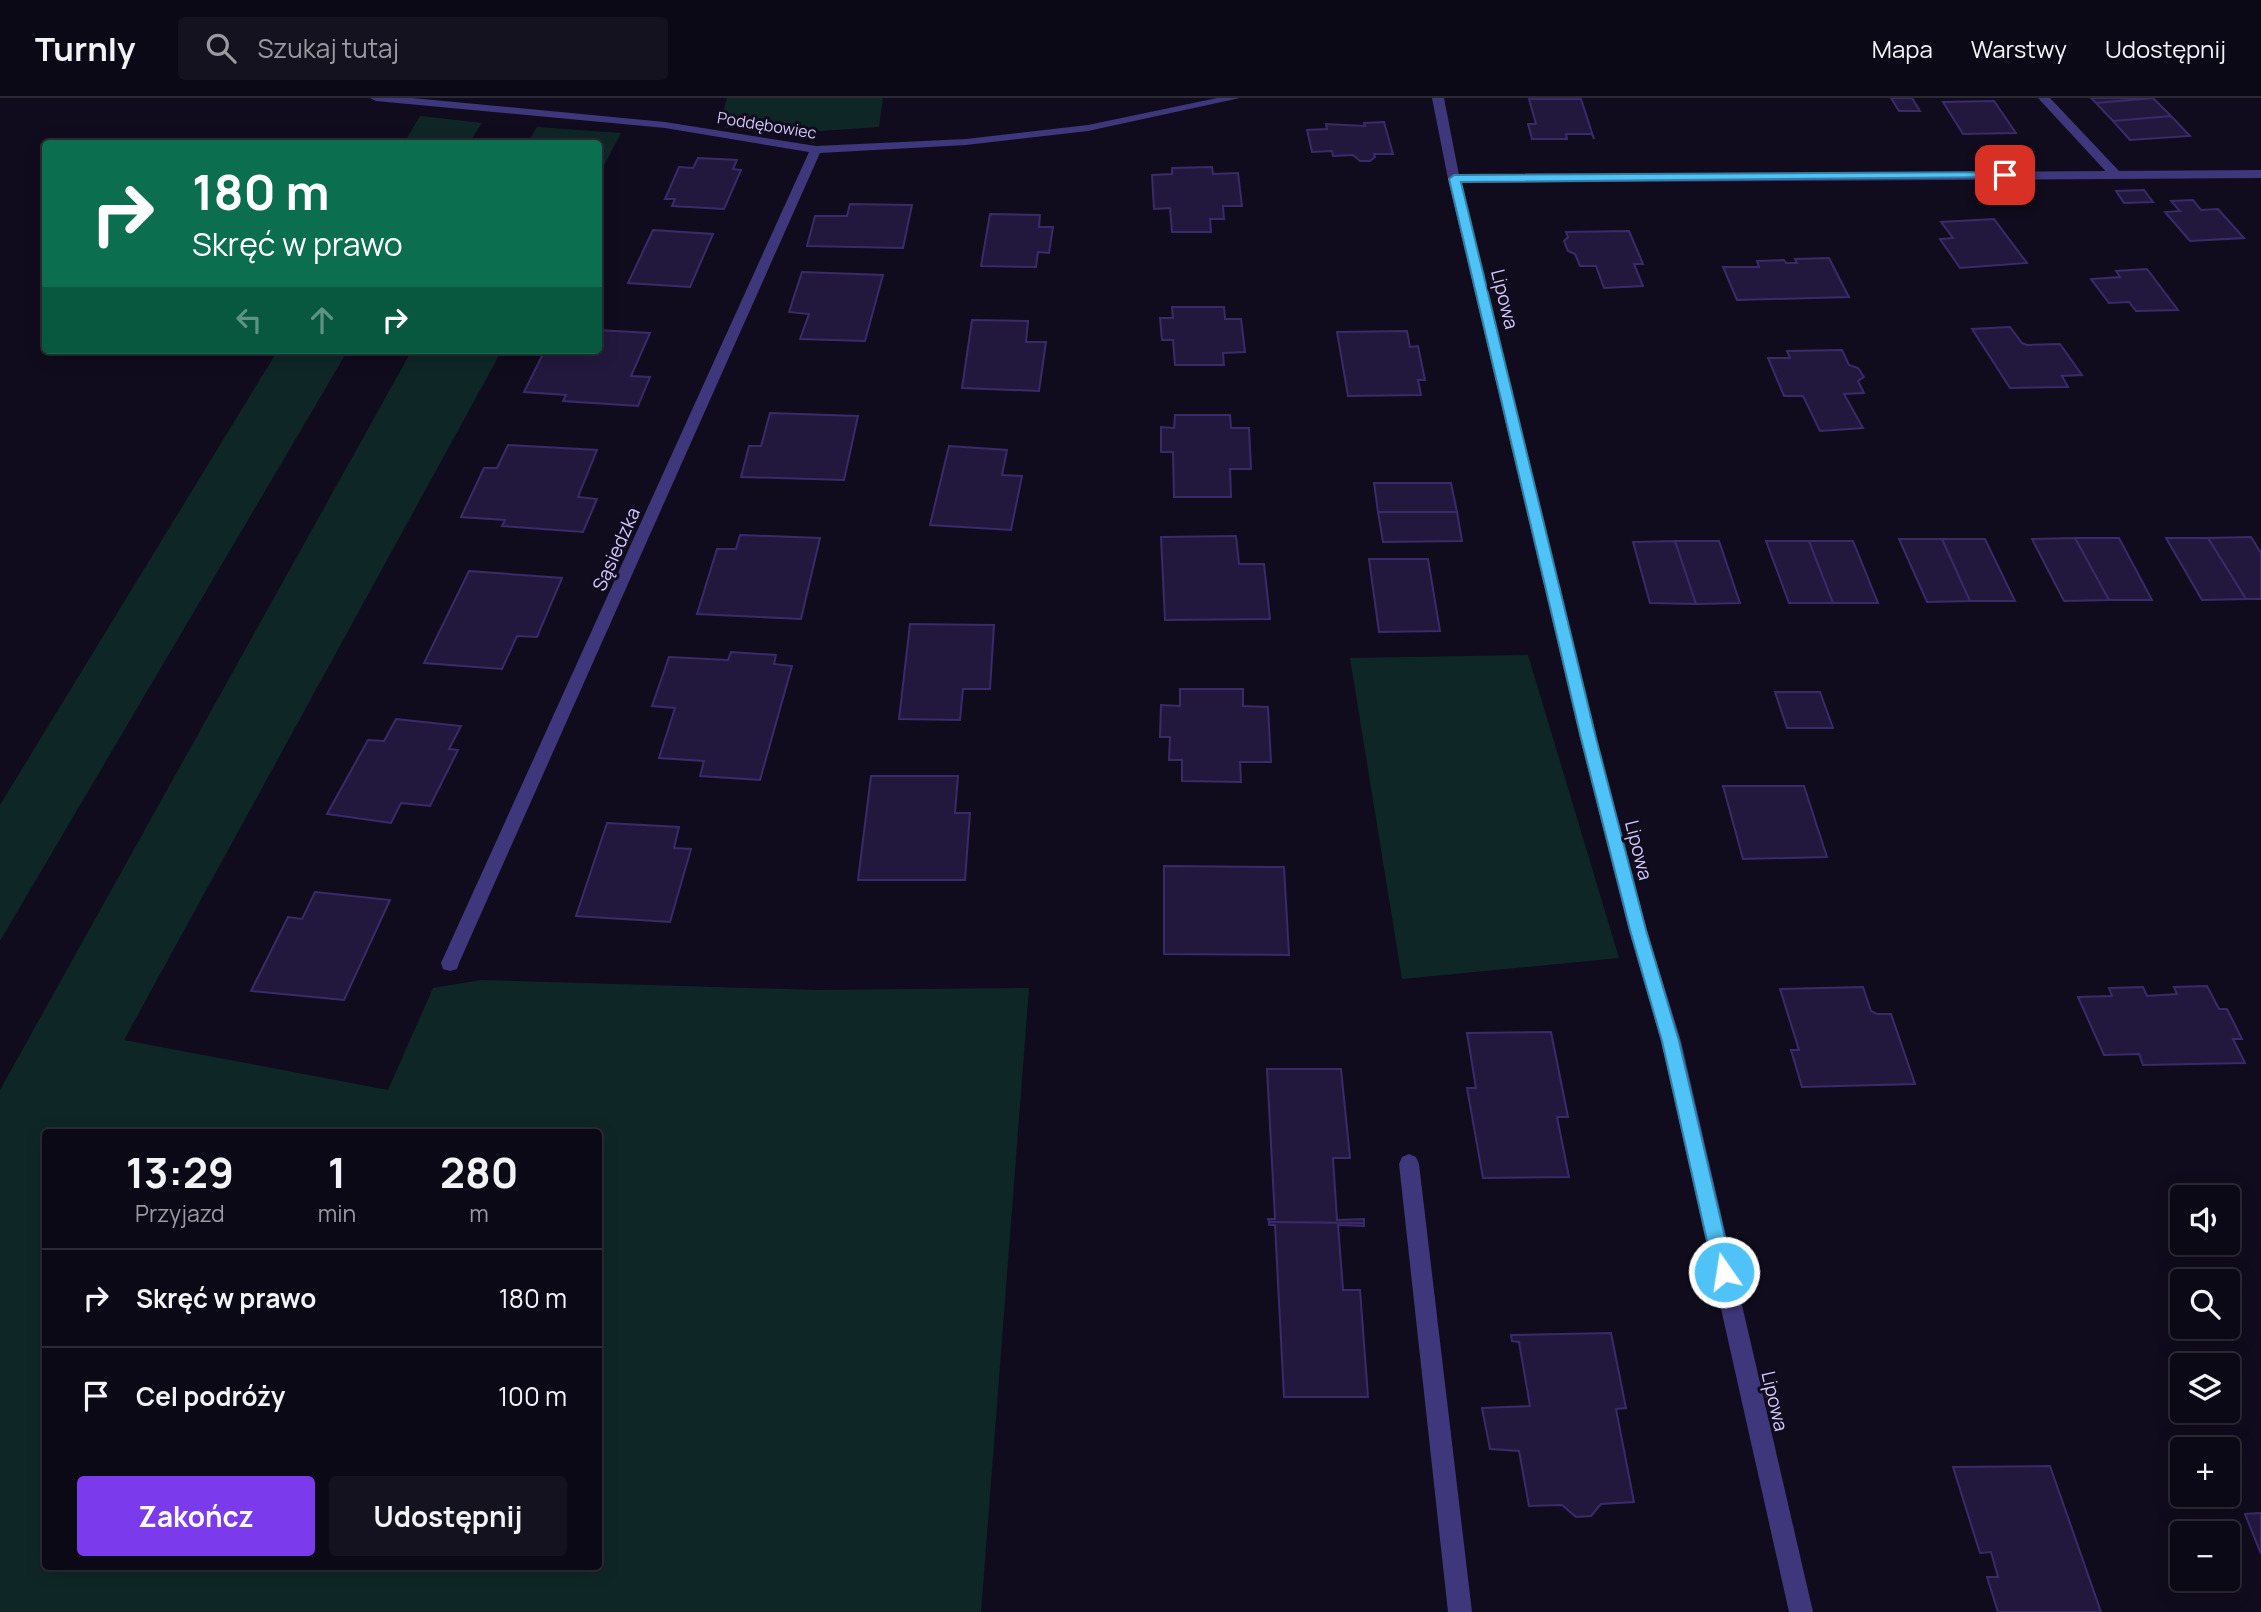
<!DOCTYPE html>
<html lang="pl">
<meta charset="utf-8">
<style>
body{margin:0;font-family:Manrope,sans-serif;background:#15121f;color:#f1f3f6;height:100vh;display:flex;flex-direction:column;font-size:26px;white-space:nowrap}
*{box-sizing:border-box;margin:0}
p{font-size:23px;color:#9a9aa1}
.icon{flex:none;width:38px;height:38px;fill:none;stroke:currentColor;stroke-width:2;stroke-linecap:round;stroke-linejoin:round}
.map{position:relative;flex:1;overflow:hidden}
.panel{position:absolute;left:42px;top:1031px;width:560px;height:441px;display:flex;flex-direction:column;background:#0c0916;border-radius:7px;box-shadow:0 4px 18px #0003,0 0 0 2px #2c2a35}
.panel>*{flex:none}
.top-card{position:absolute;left:42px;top:42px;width:560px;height:214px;border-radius:7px;box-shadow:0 4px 18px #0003,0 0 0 2px #2c2a35;background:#0b6e4f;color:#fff;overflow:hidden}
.fabs{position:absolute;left:2170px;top:1087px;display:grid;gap:14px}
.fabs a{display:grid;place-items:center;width:70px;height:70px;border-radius:7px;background:#0c0916;box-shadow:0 4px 18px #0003,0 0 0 2px #2c2a35;font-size:35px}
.pin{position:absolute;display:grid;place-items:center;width:60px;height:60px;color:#fff;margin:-30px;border-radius:14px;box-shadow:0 4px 10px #0006}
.me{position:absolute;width:77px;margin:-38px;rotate:347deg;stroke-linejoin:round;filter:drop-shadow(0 0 5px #0008)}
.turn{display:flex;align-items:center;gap:24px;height:147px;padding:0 35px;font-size:32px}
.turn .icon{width:91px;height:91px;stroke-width:2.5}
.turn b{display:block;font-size:49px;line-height:60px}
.lanes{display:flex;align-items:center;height:66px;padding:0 35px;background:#0003;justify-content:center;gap:35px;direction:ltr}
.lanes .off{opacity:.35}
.eta{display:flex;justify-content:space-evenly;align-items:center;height:119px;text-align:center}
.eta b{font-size:42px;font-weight:700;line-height:49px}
.primary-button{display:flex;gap:14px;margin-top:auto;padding:14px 35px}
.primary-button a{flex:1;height:80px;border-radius:7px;background:#7c3aed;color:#fff;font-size:28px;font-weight:700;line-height:80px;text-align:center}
.primary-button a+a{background:#15121f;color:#f1f3f6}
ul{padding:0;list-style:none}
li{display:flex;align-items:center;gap:21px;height:98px;padding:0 35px;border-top:2px solid #2c2a35}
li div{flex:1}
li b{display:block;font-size:26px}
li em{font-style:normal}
header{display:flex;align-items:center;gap:42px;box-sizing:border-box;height:98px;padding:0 35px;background:#0c0916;border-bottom:2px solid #2c2a35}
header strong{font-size:33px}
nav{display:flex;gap:38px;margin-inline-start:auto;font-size:24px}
.search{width:490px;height:63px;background:#15121f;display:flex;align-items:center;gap:18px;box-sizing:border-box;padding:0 24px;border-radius:7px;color:#9a9aa1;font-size:26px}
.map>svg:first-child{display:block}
</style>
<header>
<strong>Turnly</strong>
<div class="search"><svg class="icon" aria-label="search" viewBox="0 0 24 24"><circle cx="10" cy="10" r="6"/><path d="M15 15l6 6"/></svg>Szukaj tutaj</div>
<nav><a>Mapa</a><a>Warstwy</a><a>Udostępnij</a></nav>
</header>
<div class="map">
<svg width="2261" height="1514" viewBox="0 0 2261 1514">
<rect width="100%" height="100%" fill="#100c1d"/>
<path fill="#0f2627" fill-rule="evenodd" d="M 727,0 L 883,0 L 879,29 L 820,33 L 721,22 Z
M 420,18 L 421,18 L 482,25 L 469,45 L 404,45 Z
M 537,29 L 621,35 L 599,77 L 598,46 L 527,45 Z
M 278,252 L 348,252 L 0,843 L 0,707 Z
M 412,252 L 502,252 L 124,942 L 388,992 L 433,890 L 481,882 L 818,892 L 1029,890 L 981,1514 L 0,1514 L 0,992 ZM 46,1034 L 598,1034 L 598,1468 L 46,1468 Z
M 1528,557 L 1619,860 L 1402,881 L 1350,560 Z"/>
<path fill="#22183d" stroke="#3b2a69" stroke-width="2" d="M 1891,0 L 1912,0 L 1920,13 L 1899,13 Z
M 2091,0 L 2153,0 L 2096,5 Z
M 2153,0 L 2171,18 L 2113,23 L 2096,5 Z
M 1529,1 L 1581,1 L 1594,41 L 1592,36 L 1566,36 L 1567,41 L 1532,41 L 1528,26 L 1536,26 Z
M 1994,3 L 2016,35 L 1963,36 L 1943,4 Z
M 2171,18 L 2190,38 L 2130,42 L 2113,23 Z
M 1384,24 L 1393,56 L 1374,56 L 1375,59 L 1370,63 L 1360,63 L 1353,57 L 1333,58 L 1332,53 L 1312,54 L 1307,32 L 1327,31 L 1326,26 L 1365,28 L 1364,25 Z
M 698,60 L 737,62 L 733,71 L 741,72 L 724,111 L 672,108 L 675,101 L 665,101 L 679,69 L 693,70 Z
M 1212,69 L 1213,76 L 1238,75 L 1242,108 L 1223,108 L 1224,121 L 1210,121 L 1211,134 L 1172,134 L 1170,110 L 1154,111 L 1152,77 L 1172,76 L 1172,70 Z
M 2144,92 L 2153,104 L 2124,105 L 2116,93 Z
M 2193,102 L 2201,112 L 2218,111 L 2244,140 L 2190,143 L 2165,114 L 2180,113 L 2171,103 Z
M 850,106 L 912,107 L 903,150 L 807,148 L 815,118 L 847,118 Z
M 990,116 L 1040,117 L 1039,129 L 1053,129 L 1049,155 L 1038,154 L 1036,169 L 981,168 Z
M 1994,121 L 2027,165 L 1960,170 L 1940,141 L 1953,140 L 1941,124 Z
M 653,132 L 713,136 L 690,189 L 628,185 Z
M 1629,133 L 1643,166 L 1634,166 L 1643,188 L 1604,190 L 1596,168 L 1580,168 L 1575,156 L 1568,153 L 1564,143 L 1568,139 L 1566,134 Z
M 1829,160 L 1849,199 L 1737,202 L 1723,169 L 1759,169 L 1757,163 L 1784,162 L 1786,165 L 1797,165 L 1795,161 Z
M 2147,171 L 2178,212 L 2136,213 L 2129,204 L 2109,205 L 2091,181 L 2120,179 L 2116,173 Z
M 802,174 L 883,177 L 865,243 L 800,241 L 809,216 L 789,214 Z
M 1172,209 L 1224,209 L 1225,221 L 1241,221 L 1245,254 L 1223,255 L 1224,267 L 1175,267 L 1173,242 L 1162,242 L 1160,220 L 1173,220 Z
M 972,222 L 1028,223 L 1026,244 L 1046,244 L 1039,293 L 962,290 Z
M 2010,229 L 2022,245 L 2027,247 L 2060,246 L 2082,277 L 2062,278 L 2068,289 L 2010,290 L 1972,231 Z
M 598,232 L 650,235 L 631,278 L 650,279 L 638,308 L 563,303 L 566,297 L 524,294 L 545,252 L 598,252 Z
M 1407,233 L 1410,249 L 1418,248 L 1425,282 L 1418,282 L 1421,297 L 1348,298 L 1337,234 Z
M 1842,252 L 1849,267 L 1858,270 L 1864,279 L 1858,283 L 1864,295 L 1844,296 L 1863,330 L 1820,333 L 1803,298 L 1784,298 L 1768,260 L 1790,260 L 1787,253 Z
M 770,315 L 858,318 L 844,382 L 741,379 L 749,348 L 761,348 Z
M 1175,317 L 1230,317 L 1231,330 L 1249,330 L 1251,371 L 1230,371 L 1231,399 L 1174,399 L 1173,354 L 1161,354 L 1161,329 L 1174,330 Z
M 508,347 L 597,352 L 578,399 L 597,401 L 583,434 L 502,428 L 505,422 L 461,419 L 484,370 L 497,370 Z
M 949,348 L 1007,352 L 1002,377 L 1022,378 L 1011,432 L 930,427 Z
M 1374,385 L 1451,385 L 1457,414 L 1378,414 Z
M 1378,414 L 1457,414 L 1462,443 L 1383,444 Z
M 740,437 L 820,440 L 801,521 L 697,516 L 717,451 L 736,451 Z
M 1236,438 L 1239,466 L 1264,466 L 1270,521 L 1165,522 L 1161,439 Z
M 2251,439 L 2261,455 L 2261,501 L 2246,501 L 2208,440 Z
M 2075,440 L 2109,502 L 2064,503 L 2032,441 Z
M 2075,440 L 2119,440 L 2152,502 L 2109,502 Z
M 2166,440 L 2208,440 L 2246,501 L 2202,502 Z
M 1899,441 L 1942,441 L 1970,503 L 1927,504 Z
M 1942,441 L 1985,441 L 2015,503 L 1970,503 Z
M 1675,443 L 1696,506 L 1650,505 L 1633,444 Z
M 1675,443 L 1719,443 L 1740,505 L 1696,506 Z
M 1766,443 L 1809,443 L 1833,505 L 1789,505 Z
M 1809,443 L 1853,443 L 1878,505 L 1833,505 Z
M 1369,461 L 1428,461 L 1440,533 L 1379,534 Z
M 469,473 L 562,480 L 537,539 L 517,538 L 502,571 L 424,565 Z
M 910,526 L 994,527 L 990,591 L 963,591 L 960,622 L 899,621 Z
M 731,554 L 776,557 L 774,566 L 792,568 L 760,682 L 700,678 L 704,663 L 659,660 L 675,610 L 652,608 L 669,559 L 728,562 Z
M 1180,591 L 1243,591 L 1243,608 L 1268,609 L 1271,664 L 1240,664 L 1241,684 L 1182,683 L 1182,662 L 1169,662 L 1170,639 L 1160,639 L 1161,607 L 1180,608 Z
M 1775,594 L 1820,594 L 1833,630 L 1787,630 Z
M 396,621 L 461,628 L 449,651 L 458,652 L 430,708 L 401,705 L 391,725 L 327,716 L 368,642 L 384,643 Z
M 871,678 L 958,678 L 955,715 L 970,715 L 965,782 L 858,782 Z
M 1723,688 L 1804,688 L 1827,759 L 1743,761 Z
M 607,725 L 679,729 L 674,750 L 691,751 L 670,824 L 576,818 Z
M 1164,768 L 1284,769 L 1289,857 L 1164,856 Z
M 315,794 L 390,802 L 344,902 L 251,893 L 288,819 L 302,821 Z
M 2207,888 L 2219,911 L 2227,911 L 2242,941 L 2233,941 L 2245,965 L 2143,967 L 2139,956 L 2104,957 L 2078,899 L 2112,898 L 2109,890 L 2143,889 L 2147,898 L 2177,896 L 2174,889 Z
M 1863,889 L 1871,913 L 1877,916 L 1891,916 L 1915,986 L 1802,989 L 1791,952 L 1799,952 L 1780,891 Z
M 1551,934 L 1568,1019 L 1557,1019 L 1569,1079 L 1483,1080 L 1467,990 L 1476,990 L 1467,935 Z
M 1267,971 L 1341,971 L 1350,1060 L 1333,1060 L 1337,1122 L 1364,1121 L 1364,1125 L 1269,1124 L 1268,1121 L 1275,1121 Z
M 1269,1124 L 1364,1125 L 1364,1128 L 1338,1127 L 1343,1192 L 1360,1192 L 1368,1299 L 1284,1299 L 1275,1127 L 1269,1127 Z
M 1611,1235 L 1626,1310 L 1616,1311 L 1634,1404 L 1601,1406 L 1591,1418 L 1576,1419 L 1562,1407 L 1529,1408 L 1519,1353 L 1490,1351 L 1482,1310 L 1530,1308 L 1519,1244 L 1512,1243 L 1511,1237 Z
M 2050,1368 L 2101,1514 L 1998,1514 L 1987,1479 L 1998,1479 L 1991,1454 L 1980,1455 L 1953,1369 Z
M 2261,1415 L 2261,1456 L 2245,1416 Z"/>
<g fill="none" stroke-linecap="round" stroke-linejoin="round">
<path fill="#3e377b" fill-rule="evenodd" d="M 2038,0 L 2050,0 L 2119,73 L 2119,79 L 2111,79 Z"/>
<path fill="#3e377b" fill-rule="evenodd" d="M 370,0 L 412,0 L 665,24 L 816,48 L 966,41 L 1088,27 L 1217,0 L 1240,0 L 1088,33 L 966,47 L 820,55 L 459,865 L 457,871 L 450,873 L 443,871 L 441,865 L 809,54 L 665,30 L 376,3 Z
M 1432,0 L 1444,0 L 1459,77 L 2261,72 L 2261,80 L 1461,85 L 1596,640 L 1647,833 L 1681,943 L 1813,1514 L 1789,1514 L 1661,943 L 1629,833 L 1580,640 L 1448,81 Z
M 1409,1056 L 1416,1059 L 1419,1066 L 1472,1514 L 1448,1514 L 1399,1066 L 1402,1059 Z"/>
</g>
<path fill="#4fc3f7" stroke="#337fa1" stroke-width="2" d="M 2005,74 L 2009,75 L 2009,79 L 1461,84 L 1596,640 L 1646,832 L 1679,943 L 1733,1174 L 1730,1180 L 1724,1183 L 1717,1180 L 1714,1174 L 1662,943 L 1630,832 L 1581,640 L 1449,81 L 1454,77 Z"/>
<g text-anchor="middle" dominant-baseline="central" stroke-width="6" stroke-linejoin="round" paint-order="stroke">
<g font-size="16" fill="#d2c8fe" stroke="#100c1d">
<text transform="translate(767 27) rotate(9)">Poddębowiec</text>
</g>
<g font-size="19" fill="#d2c8fe" stroke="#100c1d">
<text transform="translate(1505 201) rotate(76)">Lipowa</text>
<text transform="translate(616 451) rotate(-66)">Sąsiedzka</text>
<text transform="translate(1639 752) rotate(76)">Lipowa</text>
<text transform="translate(1775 1303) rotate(77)">Lipowa</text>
</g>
</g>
</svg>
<div class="fabs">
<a><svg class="icon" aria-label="sound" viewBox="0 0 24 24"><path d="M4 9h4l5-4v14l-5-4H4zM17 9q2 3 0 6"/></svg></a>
<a><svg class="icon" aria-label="search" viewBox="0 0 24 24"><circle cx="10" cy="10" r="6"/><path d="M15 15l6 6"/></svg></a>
<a><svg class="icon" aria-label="layers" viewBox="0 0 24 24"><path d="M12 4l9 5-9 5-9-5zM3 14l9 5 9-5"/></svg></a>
<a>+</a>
<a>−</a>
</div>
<div class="pin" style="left:2005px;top:77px;background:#d93025"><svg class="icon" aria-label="arrive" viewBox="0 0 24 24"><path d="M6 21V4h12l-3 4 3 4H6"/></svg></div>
<svg class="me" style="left:1724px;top:1174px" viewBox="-20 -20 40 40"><circle r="17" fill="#4fc3f7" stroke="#fff" stroke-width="3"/><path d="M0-11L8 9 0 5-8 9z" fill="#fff"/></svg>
<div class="top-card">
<div class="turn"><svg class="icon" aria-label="right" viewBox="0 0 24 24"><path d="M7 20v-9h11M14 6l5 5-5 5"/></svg><div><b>180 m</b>Skręć w prawo</div></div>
<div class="lanes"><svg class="icon off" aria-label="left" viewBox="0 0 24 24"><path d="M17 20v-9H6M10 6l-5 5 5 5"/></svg><svg class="icon off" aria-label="ahead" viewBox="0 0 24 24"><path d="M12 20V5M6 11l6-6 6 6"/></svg><svg class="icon" aria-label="right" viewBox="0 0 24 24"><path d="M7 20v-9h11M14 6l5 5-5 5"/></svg></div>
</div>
<section class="panel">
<div class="eta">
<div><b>13:29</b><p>Przyjazd</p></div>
<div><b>1</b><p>min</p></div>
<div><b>280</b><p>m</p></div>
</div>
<ul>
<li><svg class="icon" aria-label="right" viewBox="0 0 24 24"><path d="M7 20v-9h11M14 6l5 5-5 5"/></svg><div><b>Skręć w prawo</b></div><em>180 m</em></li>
<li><svg class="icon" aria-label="arrive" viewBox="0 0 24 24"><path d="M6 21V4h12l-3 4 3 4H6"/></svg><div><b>Cel podróży</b></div><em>100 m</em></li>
</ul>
<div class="primary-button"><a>Zakończ</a><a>Udostępnij</a></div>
</section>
</div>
